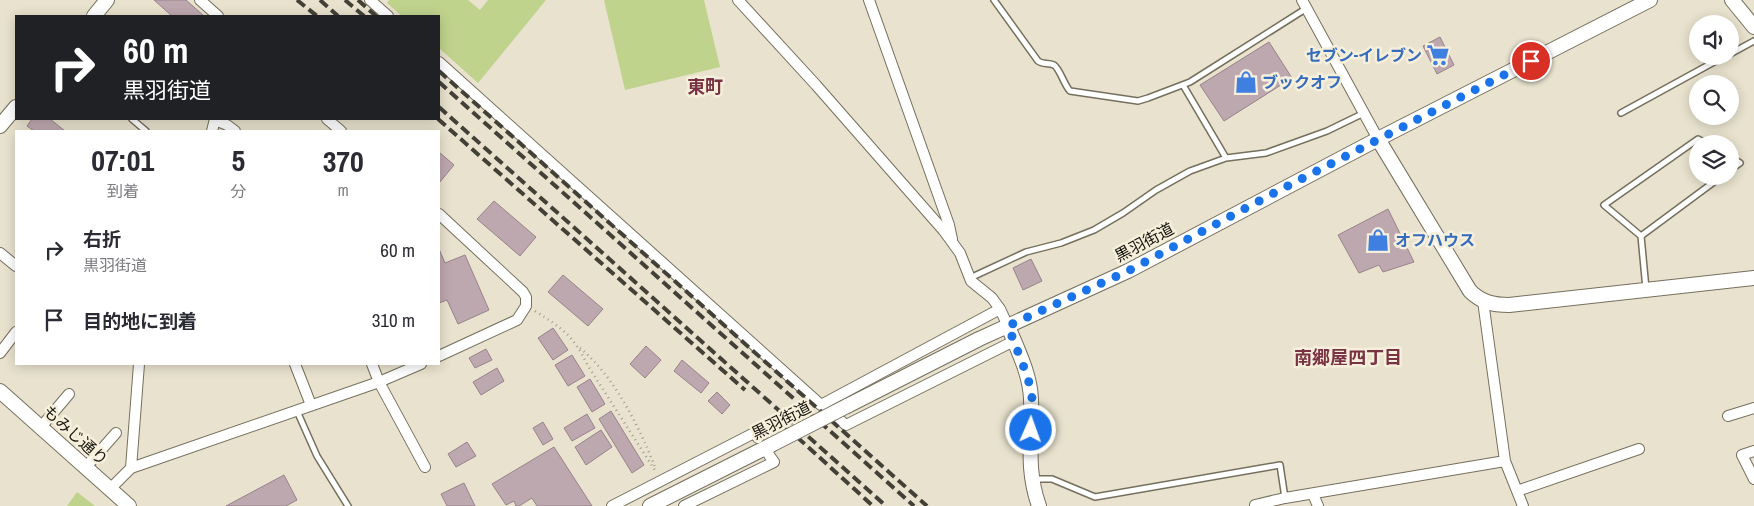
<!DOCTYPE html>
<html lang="ja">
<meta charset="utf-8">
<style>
body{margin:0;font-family:"Archivo Narrow","Noto Sans JP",sans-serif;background:#f7f7f7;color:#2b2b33;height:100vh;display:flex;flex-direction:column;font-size:19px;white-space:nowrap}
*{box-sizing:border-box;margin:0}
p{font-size:16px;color:#7c7c81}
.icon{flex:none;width:28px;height:28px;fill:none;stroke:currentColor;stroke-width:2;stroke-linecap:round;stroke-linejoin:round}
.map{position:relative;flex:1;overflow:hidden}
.side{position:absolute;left:15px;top:130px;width:425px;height:235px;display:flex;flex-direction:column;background:#fff;border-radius:0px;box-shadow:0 2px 12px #0003}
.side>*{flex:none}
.top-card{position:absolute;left:15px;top:15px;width:425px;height:105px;border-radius:0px;box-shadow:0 2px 12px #0003;background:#202124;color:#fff;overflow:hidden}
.buttons{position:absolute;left:1689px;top:15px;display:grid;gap:10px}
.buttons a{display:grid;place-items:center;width:50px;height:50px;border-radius:50%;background:#fff;box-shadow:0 2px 12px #0003;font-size:25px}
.pin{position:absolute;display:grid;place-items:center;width:42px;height:42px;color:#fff;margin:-21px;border:2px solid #fff;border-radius:50%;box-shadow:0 1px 5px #0007}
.me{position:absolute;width:55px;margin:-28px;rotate:2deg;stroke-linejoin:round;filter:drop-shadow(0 0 4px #0008)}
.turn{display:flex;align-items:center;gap:18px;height:105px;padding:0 25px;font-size:22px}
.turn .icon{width:65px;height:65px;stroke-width:2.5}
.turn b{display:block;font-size:35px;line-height:42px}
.eta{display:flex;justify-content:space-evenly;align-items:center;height:85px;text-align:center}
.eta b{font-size:30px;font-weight:700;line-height:35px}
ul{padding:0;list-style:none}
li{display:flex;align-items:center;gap:15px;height:70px;padding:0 25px}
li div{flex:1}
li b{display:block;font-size:19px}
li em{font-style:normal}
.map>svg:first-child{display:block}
</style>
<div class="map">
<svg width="1754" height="506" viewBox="0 0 1754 506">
<rect width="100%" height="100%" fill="#e8e2ce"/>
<path fill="#c0d38d" d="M 389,0 L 468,0 L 480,10 L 488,0 L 546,0 L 478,83 L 439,48 L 439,16 L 402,16 L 387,3 Z
M 604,0 L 704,0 L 720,67 L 625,90 Z
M 77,492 L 95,506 L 67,506 Z"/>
<path fill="#bea8b0" stroke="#98838b" d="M 154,0 L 186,0 L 204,16 L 172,16 Z
M 1440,37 L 1454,65 L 1437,74 L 1423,46 Z
M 1269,42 L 1292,78 L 1224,121 L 1200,85 Z
M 32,119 L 50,119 L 65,131 L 34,131 L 27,126 Z
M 439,152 L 454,165 L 439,183 Z
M 494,201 L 536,237 L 520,256 L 477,219 Z
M 1388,209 L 1414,262 L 1383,272 L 1379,265 L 1359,273 L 1338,235 Z
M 439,249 L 445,263 L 465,255 L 489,310 L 458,324 L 447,300 L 439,303 Z
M 1031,259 L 1042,281 L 1023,290 L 1013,268 Z
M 563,275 L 603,309 L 588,326 L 548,292 Z
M 553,328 L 568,350 L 553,360 L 538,338 Z
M 646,346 L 661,360 L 645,378 L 630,364 Z
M 486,349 L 492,360 L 475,368 L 469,358 Z
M 572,355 L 585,376 L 568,386 L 555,365 Z
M 682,360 L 709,383 L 701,393 L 674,371 Z
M 497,368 L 504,381 L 481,395 L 473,382 Z
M 590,379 L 605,404 L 592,412 L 577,387 Z
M 717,392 L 730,405 L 722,414 L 708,401 Z
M 611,411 L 644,465 L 632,473 L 599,419 Z
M 587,414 L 595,428 L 572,441 L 564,428 Z
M 543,422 L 553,439 L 543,445 L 533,428 Z
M 601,430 L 612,447 L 586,465 L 575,447 Z
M 467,442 L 476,456 L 456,467 L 448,454 Z
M 554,447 L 592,506 L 537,506 L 532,498 L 519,506 L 516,506 L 514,501 L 506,505 L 492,484 Z
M 284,475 L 297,500 L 286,506 L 226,506 Z
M 464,483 L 475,506 L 447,506 L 441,494 Z"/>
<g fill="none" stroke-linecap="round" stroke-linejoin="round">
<defs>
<path id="lane" d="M 994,0 L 1038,61 C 1043,65 1048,62 1054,65 C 1060,69 1064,85 1070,91 L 1138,101 L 1148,98 L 1190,82 L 1307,8
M 1730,54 L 1754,41
M 1183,85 L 1226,158 L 1266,153 L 1327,131 L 1364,113
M 1621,113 L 1725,56
M 132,119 L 146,131
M 1730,157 L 1740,163 L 1730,170
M 1641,236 L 1604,205 L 1698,139 L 1707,144
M 970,278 L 1026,252 L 1061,243 L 1094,230 L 1123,213 L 1156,190 L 1190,171 L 1226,158
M 1646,289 L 1641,236 L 1722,176
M 297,411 L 317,456 L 348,506
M 1035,479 L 1052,479 L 1095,497 L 1280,465 L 1285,498"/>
<path id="street" d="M 200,0 L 218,16
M 370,0 L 388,16
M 738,0 L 816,85 L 944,231 L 960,253 L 971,281 L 992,298 L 1000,309 L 1008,326
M 869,0 L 949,225 L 952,239
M 1302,0 L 1378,139
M 439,62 L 821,405 L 1000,309
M 327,119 L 341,131
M 215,120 L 227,125 L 235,131
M 212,131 L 215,119
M 439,214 L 523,292 L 526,297 L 526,306 L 517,320 L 439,356
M 0,253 L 16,266
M 1483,301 L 1505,461 L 1523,506
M 0,353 L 16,332
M 295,364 L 311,405
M 372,364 L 379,382 L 425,467
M 828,410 L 846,425 L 1014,341
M 1728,416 L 1754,408
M 41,427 L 69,394
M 1754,451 L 1742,455 L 1754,479
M 86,467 L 116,433
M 131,468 L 139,364
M 110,489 L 131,468 L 379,382 L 421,364
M 1517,491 L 1639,449
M 1313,494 L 1318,506
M 612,506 L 754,433 L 758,438
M 684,506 L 774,462 L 769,455
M 1256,506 L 1255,505 L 1285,498 L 1505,461"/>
<path id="secondary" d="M 1732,0 L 1754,27
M 94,16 L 107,0
M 0,126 L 16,107
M 1378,139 L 1470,291 C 1481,302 1493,305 1509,305 L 1754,278
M 1008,326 C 1017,349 1030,373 1031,399 C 1033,438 1025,466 1039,506
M 0,391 L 129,506
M 847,406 L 979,339 L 1128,271 L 1378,139 L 1650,0
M 650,506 L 771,445"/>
</defs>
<use href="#lane" stroke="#756f5d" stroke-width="8"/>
<use href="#street" stroke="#756f5d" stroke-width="12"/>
<use href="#secondary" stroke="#756f5d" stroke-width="16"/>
<path stroke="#a19d8d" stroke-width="2.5" stroke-dasharray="1 4" stroke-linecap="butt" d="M 535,311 C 563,329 573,335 588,366 L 656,472
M 580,348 C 614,376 639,426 655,467"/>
<use href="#lane" stroke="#fff" stroke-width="5"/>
<use href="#street" stroke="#fff" stroke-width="10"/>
<use href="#secondary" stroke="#fff" stroke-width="14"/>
<path stroke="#434137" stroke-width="4" stroke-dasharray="10 5" stroke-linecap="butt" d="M 297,0 L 317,16
M 320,0 L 338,16
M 345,0 L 364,16
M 358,0 L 376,16
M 439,71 L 927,506
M 439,82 L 914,506
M 439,107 L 886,506
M 438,119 L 745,390
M 775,417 L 873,506"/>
<defs>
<path id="secondary-bridge" d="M 771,445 L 847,406"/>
</defs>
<use href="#secondary-bridge" stroke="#756f5d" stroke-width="16" stroke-linecap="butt"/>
<use href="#secondary-bridge" stroke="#fff" stroke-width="14"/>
</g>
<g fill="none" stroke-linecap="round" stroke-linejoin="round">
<path stroke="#1a73e8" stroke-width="9" stroke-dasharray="0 16.2" d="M 1031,430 L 1032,398 L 1028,378 L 1008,326 L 1128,271 L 1276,192 L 1531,61"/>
</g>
<defs>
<symbol id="supermarket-bare" viewBox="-9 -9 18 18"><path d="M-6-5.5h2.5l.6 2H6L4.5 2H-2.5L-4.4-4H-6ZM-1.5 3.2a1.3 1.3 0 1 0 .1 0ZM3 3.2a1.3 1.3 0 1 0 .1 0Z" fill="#3f7fe0" stroke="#f6efdb" stroke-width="2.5" paint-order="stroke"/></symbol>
<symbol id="shop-bare" viewBox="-9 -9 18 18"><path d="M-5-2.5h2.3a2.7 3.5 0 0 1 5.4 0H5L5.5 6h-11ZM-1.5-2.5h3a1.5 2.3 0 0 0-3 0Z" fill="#3f7fe0" stroke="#f6efdb" stroke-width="2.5" paint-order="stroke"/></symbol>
</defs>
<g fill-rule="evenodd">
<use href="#supermarket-bare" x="1422" y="39" width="32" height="32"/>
<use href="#shop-bare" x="1230" y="66" width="32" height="32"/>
<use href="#shop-bare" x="1362" y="224" width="32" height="32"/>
</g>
<g text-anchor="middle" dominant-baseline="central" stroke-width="5" stroke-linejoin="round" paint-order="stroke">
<g font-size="16" font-weight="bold" fill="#366cbe" stroke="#f6efdb" text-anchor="start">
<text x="1422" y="55" text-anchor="end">セブン-イレブン</text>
<text x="1262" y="82">ブックオフ</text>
<text x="1395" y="240">オフハウス</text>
</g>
<g font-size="16" fill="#17150e" stroke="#f6efdb">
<text transform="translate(1144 242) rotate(-28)">黒羽街道</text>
<text transform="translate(781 420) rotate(-27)">黒羽街道</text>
<text transform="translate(76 435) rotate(42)">もみじ通り</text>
</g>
<g font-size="18" font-weight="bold" fill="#783243" stroke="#f6efdb">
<text x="705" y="86">東町</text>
<text x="1348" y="357">南郷屋四丁目</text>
</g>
</g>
</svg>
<div class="buttons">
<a><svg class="icon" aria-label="sound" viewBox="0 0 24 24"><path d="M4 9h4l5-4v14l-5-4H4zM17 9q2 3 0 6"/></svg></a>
<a><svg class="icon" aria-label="search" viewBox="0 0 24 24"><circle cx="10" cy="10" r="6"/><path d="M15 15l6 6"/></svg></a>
<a><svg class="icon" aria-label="layers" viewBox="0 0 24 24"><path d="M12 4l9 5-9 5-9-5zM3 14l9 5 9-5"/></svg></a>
</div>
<div class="pin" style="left:1531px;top:61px;background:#d93025"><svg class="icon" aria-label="arrive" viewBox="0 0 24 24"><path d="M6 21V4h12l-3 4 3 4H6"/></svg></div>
<svg class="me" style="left:1031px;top:430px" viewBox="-20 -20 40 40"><circle r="17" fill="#1a73e8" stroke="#fff" stroke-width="3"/><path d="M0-11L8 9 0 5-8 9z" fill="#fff"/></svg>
<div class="top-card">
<div class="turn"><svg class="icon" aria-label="right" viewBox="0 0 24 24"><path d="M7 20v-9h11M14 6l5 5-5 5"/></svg><div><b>60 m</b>黒羽街道</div></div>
</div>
<section class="side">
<div class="eta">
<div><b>07:01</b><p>到着</p></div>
<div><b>5</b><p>分</p></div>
<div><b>370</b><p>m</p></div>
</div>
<ul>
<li><svg class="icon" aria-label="right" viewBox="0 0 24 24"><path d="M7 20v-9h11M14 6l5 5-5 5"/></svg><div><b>右折</b><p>黒羽街道</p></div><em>60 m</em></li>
<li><svg class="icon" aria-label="arrive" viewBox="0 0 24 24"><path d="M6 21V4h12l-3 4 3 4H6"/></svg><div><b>目的地に到着</b></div><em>310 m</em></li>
</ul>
</section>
</div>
